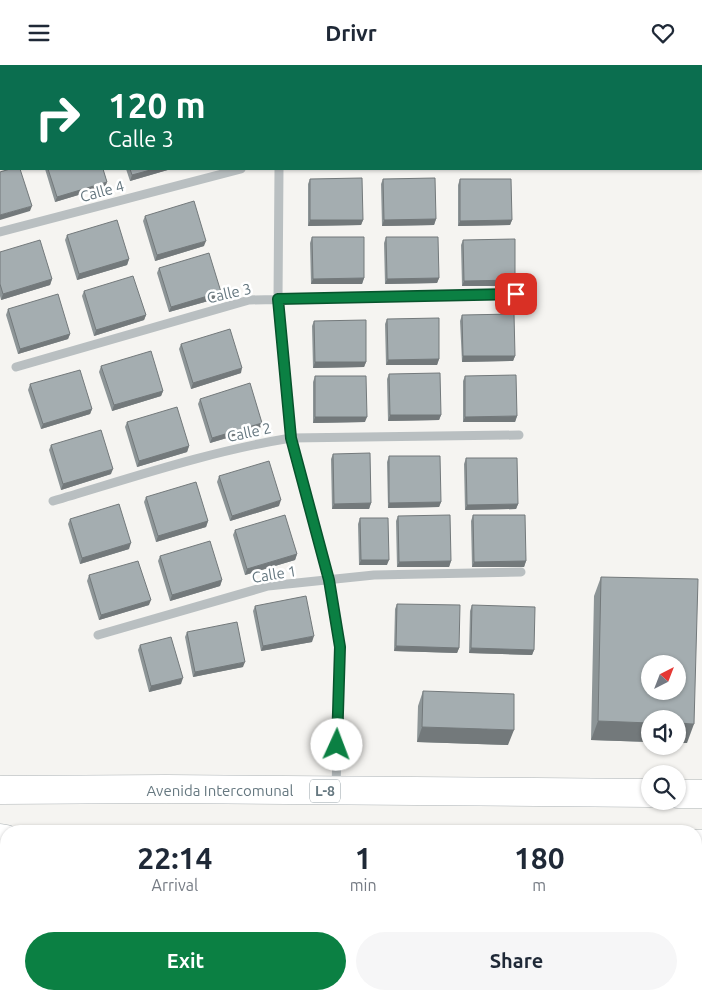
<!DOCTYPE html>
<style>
body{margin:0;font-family:Ubuntu,sans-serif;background:#f6f6f7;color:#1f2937;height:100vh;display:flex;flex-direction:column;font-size:19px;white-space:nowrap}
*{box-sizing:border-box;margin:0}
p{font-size:16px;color:#747a83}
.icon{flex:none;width:28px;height:28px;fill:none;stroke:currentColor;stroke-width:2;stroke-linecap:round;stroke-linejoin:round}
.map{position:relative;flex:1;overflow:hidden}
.sheet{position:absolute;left:0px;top:760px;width:702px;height:175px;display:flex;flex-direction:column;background:#fff;border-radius:20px 20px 0 0;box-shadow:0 1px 4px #0004}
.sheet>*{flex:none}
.guide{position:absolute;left:0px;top:0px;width:702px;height:105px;box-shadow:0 1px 4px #0004;background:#0b6e4f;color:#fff;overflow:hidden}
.needle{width:32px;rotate:42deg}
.tools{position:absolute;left:641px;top:590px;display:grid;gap:10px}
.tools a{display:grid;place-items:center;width:45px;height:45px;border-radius:50%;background:#fff;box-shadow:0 1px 4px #0004;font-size:25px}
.pin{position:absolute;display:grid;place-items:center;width:42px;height:42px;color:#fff;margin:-21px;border-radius:10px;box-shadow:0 2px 8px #0006}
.me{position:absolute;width:55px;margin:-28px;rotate:2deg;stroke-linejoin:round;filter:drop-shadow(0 0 4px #0008)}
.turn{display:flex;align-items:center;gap:18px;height:105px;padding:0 25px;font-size:22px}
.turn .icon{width:65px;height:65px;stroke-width:2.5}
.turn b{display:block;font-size:35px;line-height:42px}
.eta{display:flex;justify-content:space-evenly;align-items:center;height:85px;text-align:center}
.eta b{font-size:30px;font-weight:700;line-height:35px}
.cta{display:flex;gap:10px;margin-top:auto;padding:10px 25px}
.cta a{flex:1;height:58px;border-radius:30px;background:#0b8043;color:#fff;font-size:20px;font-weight:700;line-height:58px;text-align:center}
.cta a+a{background:#f6f6f7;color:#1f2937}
header{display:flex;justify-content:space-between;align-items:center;height:65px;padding:0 25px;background:#fff;font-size:22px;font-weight:700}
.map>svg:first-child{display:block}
</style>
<header><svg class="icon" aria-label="menu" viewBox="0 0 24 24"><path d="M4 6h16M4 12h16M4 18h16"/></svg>Drivr<svg class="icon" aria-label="heart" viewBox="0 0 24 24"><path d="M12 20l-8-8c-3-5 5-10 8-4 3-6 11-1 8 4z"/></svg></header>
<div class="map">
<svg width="702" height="935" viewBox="0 0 702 935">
<rect width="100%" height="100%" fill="#f5f4f1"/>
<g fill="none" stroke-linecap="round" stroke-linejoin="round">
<defs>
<path id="major" d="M 0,725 L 166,724 L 650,728
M 678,729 L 702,729
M 0,773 L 6,774
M 696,779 L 702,779"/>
</defs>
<use href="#major" stroke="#adb3b6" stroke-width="29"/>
<path stroke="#b9bfc1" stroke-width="9" d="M 82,1 L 87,0
M 280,1 L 280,0
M 279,104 L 278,234 L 291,373 L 329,515 L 340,582 L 336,723
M 0,167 L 241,104
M 16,302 L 249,235 L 516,229
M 53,436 C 131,413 210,386 291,373 L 519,370
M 98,570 L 268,521 L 374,510 L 521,507
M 536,935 L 536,929"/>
<use href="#major" stroke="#fff" stroke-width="28"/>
</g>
<path fill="#8d9597" d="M 45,104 L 103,104 L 107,117 L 105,122 L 55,137 Z
M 126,104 L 171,104 L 130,116 Z
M 310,114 L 363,155 L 361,160 L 308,161 L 308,119 Z
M 383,114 L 436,154 L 434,160 L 382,161 L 381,119 Z
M 460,114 L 512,155 L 510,160 L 458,161 L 458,120 Z
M 145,151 L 204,181 L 155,196 L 143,156 Z
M 67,170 L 129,194 L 127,200 L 77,215 L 65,175 Z
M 312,172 L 364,213 L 362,219 L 311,219 L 310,178 Z
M 386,172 L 439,213 L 437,218 L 385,219 L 384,178 Z
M 463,175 L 515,215 L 513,221 L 462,221 L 461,180 Z
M 0,187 L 52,214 L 50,220 L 1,235 L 0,231 Z
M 159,203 L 221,227 L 219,233 L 169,247 L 157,208 Z
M 84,226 L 146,250 L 144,255 L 94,271 L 82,231 Z
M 8,244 L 70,269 L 68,274 L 18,289 L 6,250 Z
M 462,250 L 515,291 L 513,296 L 462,297 L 460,256 Z
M 387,254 L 439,294 L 437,300 L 386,300 L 385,259 Z
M 314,256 L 366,297 L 364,302 L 313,303 L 312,261 Z
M 181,279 L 241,308 L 191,324 L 179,284 Z
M 101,301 L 163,326 L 161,331 L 112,346 L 99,307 Z
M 389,309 L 441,350 L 439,355 L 388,356 L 387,314 Z
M 315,311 L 365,357 L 313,358 L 313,317 Z
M 465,311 L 517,351 L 515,357 L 463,357 L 463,316 Z
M 30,319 L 92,344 L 90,349 L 41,364 L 28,325 Z
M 200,334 L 262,358 L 260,363 L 210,378 L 198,339 Z
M 127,357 L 189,381 L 187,387 L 137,402 L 125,362 Z
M 51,380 L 111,409 L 61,425 L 49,385 Z
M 333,389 L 371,438 L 369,444 L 332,444 L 331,394 Z
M 389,391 L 441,437 L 439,442 L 388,443 L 387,397 Z
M 466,393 L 518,439 L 516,444 L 465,445 L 464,399 Z
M 219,411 L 279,441 L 230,456 L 217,417 Z
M 146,432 L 208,456 L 206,462 L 156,477 L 144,437 Z
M 473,450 L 526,496 L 524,502 L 472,502 L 471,456 Z
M 398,451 L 451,496 L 449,502 L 397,502 L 396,456 Z
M 360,453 L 387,500 L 359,500 L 358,459 Z
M 70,454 L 129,484 L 80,499 L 68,459 Z
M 235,465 L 297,489 L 295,495 L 245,510 L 233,470 Z
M 160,491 L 222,515 L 220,521 L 170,536 L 158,496 Z
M 89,510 L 149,540 L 99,555 L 87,516 Z
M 601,512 L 687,678 L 650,654 L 650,677 L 591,675 L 594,531 Z
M 397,539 L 459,583 L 457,588 L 394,586 L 395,544 Z
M 472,540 L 534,585 L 532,590 L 469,588 L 470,546 Z
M 255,541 L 312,577 L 261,586 L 253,546 Z
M 187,567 L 243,602 L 193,612 L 185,572 Z
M 140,580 L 181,619 L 149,627 L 138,585 Z
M 423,626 L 508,680 L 417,677 L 418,641 Z"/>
<path fill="#73797b" d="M 154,104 L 171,104 L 130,116 L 132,110 Z
M 107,117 L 105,122 L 55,137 L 57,132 Z
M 32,141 L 30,146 L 0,155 L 0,150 Z
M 436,154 L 434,160 L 382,161 L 384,155 Z
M 310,155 L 363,155 L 361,160 L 308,161 Z
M 512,155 L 510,160 L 458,161 L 460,156 Z
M 206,176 L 204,181 L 155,196 L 157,190 Z
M 129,194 L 127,200 L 77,215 L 79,209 Z
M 364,213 L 362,219 L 311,219 L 313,214 Z
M 439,213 L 437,218 L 385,219 L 387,214 Z
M 52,214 L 50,220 L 1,235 L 3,229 Z
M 515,215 L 513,221 L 462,221 L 464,216 Z
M 221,227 L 219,233 L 169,247 L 171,242 Z
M 146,250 L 144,255 L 94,271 L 96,265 Z
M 70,269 L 68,274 L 18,289 L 20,284 Z
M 463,291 L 515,291 L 513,296 L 462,297 Z
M 439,294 L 437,300 L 386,300 L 388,295 Z
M 315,297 L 366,297 L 364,302 L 313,303 Z
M 242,303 L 241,308 L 191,324 L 193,318 Z
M 163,326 L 161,331 L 112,346 L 114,340 Z
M 92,344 L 90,349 L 41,364 L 43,359 Z
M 390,350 L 441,350 L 439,355 L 388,356 Z
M 517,351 L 515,357 L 463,357 L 465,352 Z
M 315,352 L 367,352 L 365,357 L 313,358 Z
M 262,358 L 260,363 L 210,378 L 212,373 Z
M 189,381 L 187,387 L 137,402 L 139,396 Z
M 113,404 L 111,409 L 61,425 L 63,419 Z
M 281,435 L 279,441 L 230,456 L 232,451 Z
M 441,437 L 439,442 L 388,443 L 389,438 Z
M 371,438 L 369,444 L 332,444 L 334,439 Z
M 518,439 L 516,444 L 465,445 L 467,440 Z
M 208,456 L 206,462 L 156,477 L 158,471 Z
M 131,478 L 129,484 L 80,499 L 82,493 Z
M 297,489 L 295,495 L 245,510 L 247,504 Z
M 361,495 L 389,495 L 387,500 L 359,500 Z
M 451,496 L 449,502 L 397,502 L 399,497 Z
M 526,496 L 524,502 L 472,502 L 474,497 Z
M 222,515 L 220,521 L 170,536 L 172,530 Z
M 151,535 L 149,540 L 99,555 L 101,550 Z
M 314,571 L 312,577 L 261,586 L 263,581 Z
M 396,581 L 459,583 L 457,588 L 394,586 Z
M 471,583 L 534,585 L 532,590 L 469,588 Z
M 245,597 L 243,602 L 193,612 L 195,607 Z
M 183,613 L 181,619 L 149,627 L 151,621 Z
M 598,656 L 650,658 L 650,677 L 591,675 Z
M 678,658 L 694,659 L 687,678 L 678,678 Z
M 422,662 L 514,665 L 508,680 L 417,677 Z"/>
<path fill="#a4adb0" stroke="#73797b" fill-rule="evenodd" d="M 309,0 L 360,0 L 360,1 L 309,1 Z
M 381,0 L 433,0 L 433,1 L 381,1 Z
M 461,0 L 513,0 L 513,1 L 461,1 Z
M 10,104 L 20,104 L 32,141 L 0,150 L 0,107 Z
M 48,104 L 103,104 L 107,117 L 57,132 Z
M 130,104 L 154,104 L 132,110 Z
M 362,113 L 363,155 L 310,155 L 310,114 Z
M 435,113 L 436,154 L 384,155 L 383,114 Z
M 460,114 L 511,114 L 512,155 L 460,156 Z
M 194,136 L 206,176 L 157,190 L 145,151 Z
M 117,155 L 129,194 L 79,209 L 67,170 Z
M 312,172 L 364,172 L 364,213 L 313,214 Z
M 386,172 L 438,172 L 439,213 L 387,214 Z
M 515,174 L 515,215 L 464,216 L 463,175 Z
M 40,175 L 52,214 L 3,229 L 0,219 L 0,187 Z
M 209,188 L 221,227 L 171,242 L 159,203 Z
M 133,211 L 146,250 L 96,265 L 84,226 Z
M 58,229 L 70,269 L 20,284 L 8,244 Z
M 514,249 L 515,291 L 463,291 L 462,250 Z
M 439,253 L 439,294 L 388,295 L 387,254 Z
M 366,255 L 366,297 L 315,297 L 314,256 Z
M 230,264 L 242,303 L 193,318 L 181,279 Z
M 151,286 L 163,326 L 114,340 L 101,301 Z
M 80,305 L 92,344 L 43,359 L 30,319 Z
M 440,308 L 441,350 L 390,350 L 389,309 Z
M 516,310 L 517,351 L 465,352 L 465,311 Z
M 315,311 L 366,311 L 367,352 L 315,352 Z
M 250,318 L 262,358 L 212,373 L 200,334 Z
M 177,342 L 189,381 L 139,396 L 127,357 Z
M 101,365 L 113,404 L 63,419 L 51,380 Z
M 370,388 L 371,438 L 334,439 L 333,389 Z
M 389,391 L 440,391 L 441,437 L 389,438 Z
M 466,393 L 517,393 L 518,439 L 467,440 Z
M 269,396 L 281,435 L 232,451 L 219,411 Z
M 196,417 L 208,456 L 158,471 L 146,432 Z
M 119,439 L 131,478 L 82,493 L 70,454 Z
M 285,450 L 297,489 L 247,504 L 235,465 Z
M 450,450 L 451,496 L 399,497 L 398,451 Z
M 473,450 L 525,450 L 526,496 L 474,497 Z
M 360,453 L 388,453 L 389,495 L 361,495 Z
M 210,476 L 222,515 L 172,530 L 160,491 Z
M 138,496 L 151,535 L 101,550 L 89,510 Z
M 601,512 L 698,514 L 694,659 L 678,658 L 678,654 L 650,654 L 650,658 L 598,656 ZM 650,599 L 678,599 L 678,626 L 650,626 Z
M 306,531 L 314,571 L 263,581 L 255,541 Z
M 397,539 L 460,540 L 459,583 L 396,581 Z
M 472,540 L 535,542 L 534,585 L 471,583 Z
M 237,557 L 245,597 L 195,607 L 187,567 Z
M 171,572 L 183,613 L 151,621 L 140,580 Z
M 423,626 L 514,629 L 514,665 L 422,662 Z"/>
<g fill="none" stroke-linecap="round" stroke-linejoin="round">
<defs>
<path id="route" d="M 337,680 L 340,582 L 329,515 L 291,373 L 278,234 L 516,229"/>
</defs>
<use href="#route" stroke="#07532c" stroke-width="12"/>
<use href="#route" stroke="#0b8043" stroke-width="9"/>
</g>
<g text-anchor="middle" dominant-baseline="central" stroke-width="5" stroke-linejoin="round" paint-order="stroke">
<rect fill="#fff" stroke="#94a0a6" stroke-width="1" x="310" y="714.5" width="30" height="23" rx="4"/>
<g font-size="14" font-weight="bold" fill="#667880">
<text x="325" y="726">L-8</text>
</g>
<g font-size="15" fill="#667880" stroke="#fff">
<text transform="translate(102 126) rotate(-15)">Calle 4</text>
<text transform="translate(229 228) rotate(-13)">Calle 3</text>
<text transform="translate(249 367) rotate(-12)">Calle 2</text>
<text transform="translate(274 509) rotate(-9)">Calle 1</text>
<text x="220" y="725">Avenida Intercomunal</text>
</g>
</g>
</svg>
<div class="tools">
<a><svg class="needle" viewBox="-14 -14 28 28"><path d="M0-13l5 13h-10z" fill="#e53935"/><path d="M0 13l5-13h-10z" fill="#747a83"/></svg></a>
<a><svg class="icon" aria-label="sound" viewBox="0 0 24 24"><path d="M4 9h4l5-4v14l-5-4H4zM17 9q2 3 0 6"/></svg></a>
<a><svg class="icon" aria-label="search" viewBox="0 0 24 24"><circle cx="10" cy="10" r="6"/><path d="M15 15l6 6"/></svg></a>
</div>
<div class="pin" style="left:516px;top:229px;background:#d93025"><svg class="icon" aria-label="arrive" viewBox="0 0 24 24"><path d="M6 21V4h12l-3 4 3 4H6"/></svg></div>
<svg class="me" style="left:337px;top:680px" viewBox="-20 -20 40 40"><circle r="19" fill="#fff"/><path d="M0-13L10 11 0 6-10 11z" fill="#0b8043"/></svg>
<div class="guide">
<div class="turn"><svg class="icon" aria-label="right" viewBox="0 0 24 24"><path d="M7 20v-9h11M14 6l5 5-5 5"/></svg><div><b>120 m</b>Calle 3</div></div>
</div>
<section class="sheet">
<div class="eta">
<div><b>22:14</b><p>Arrival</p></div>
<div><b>1</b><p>min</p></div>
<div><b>180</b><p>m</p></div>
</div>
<div class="cta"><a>Exit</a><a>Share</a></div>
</section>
</div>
